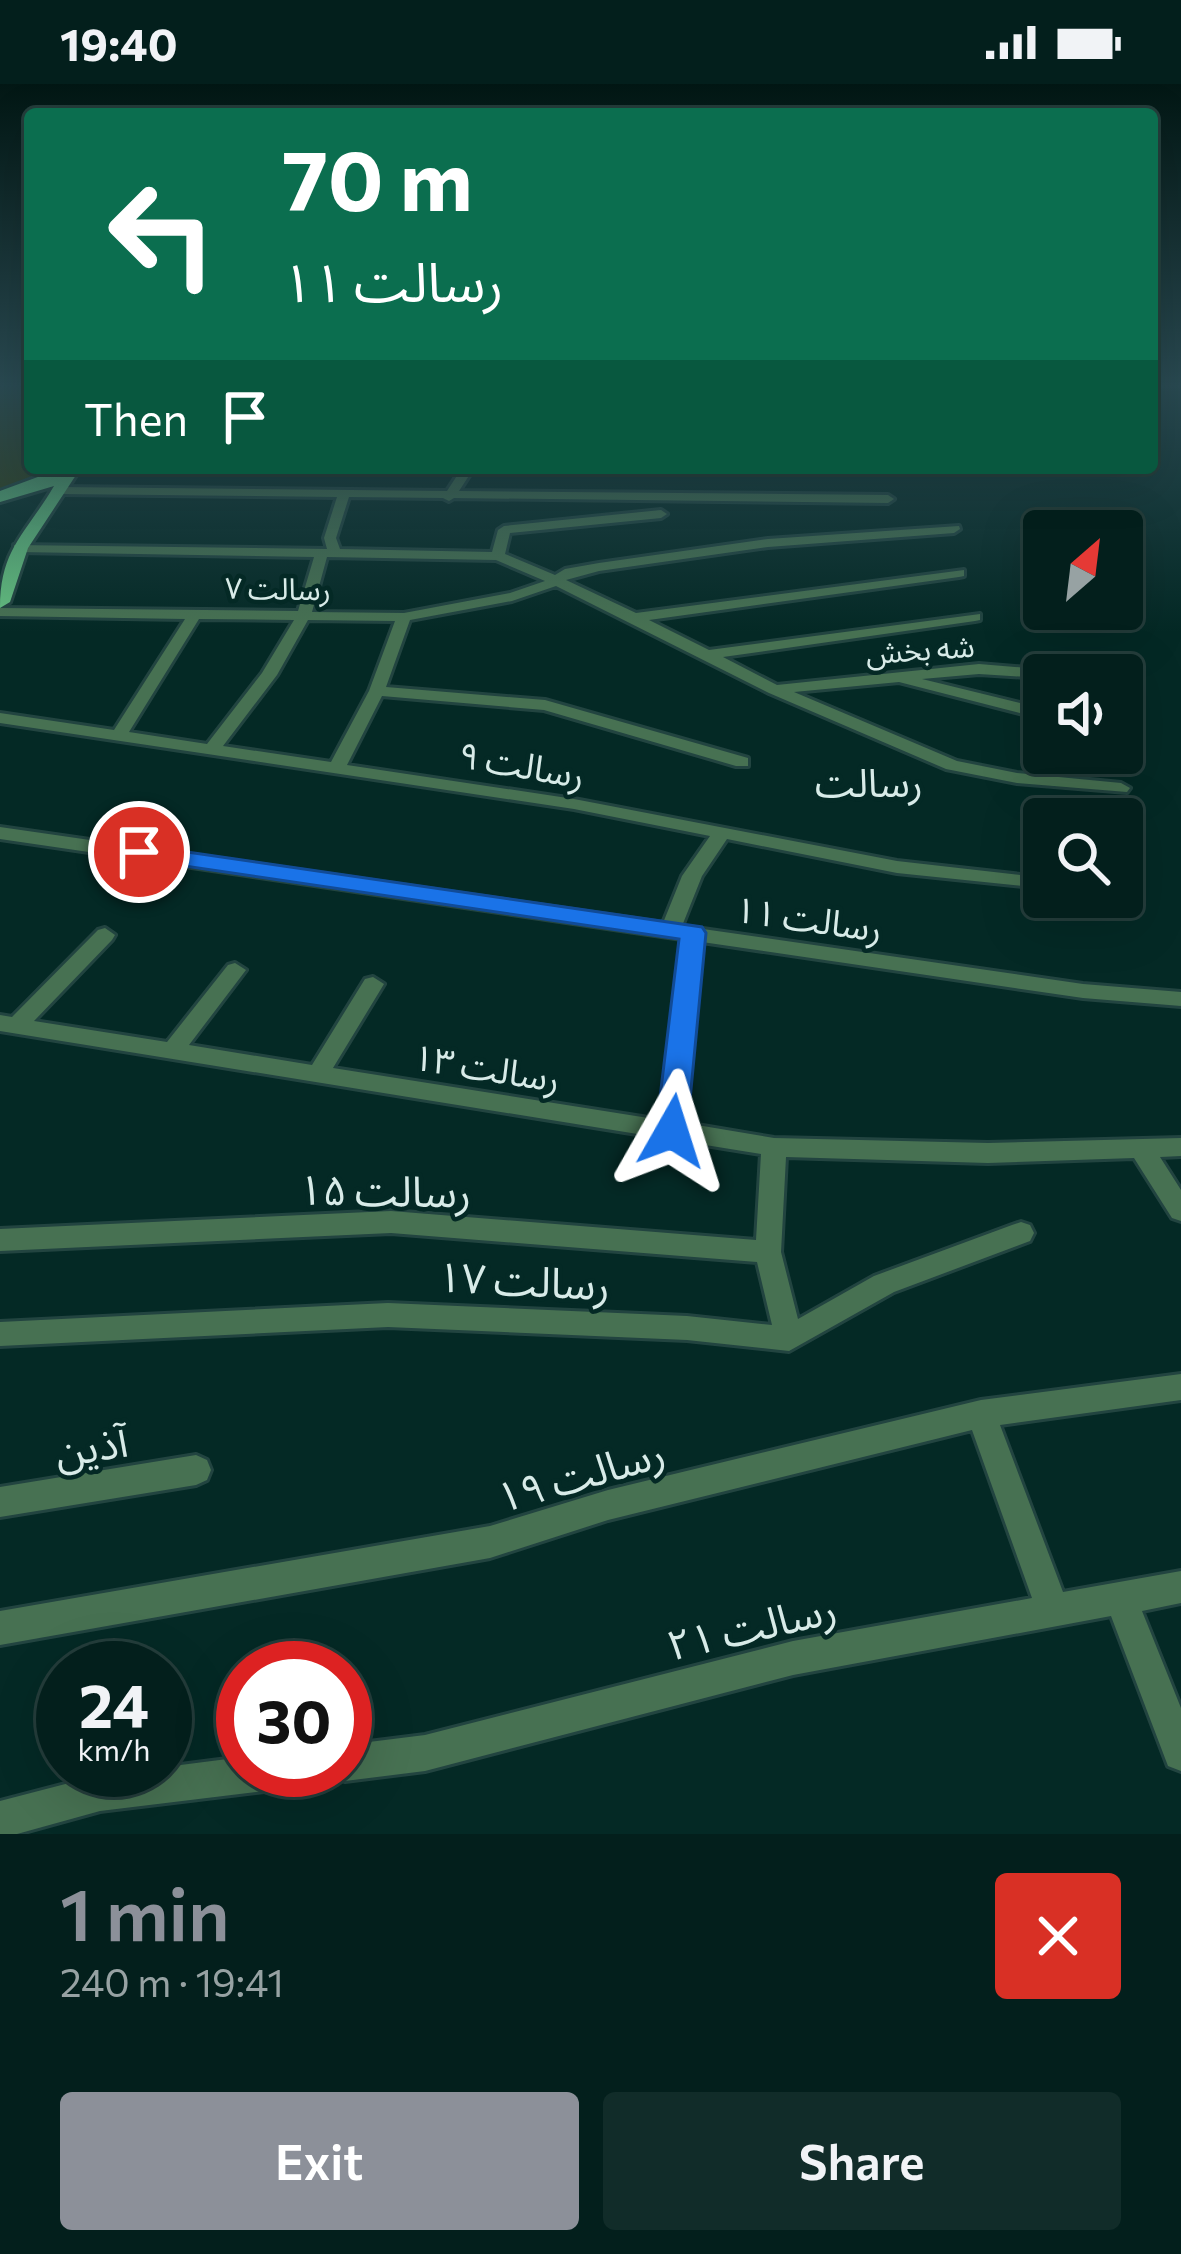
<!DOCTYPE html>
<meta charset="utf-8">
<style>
body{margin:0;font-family:Commissioner,"Noto Sans Arabic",sans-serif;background:#112c29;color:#f1f3f6;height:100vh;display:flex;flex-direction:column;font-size:45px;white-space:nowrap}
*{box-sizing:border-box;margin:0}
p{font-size:39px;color:#97a2a3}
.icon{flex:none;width:66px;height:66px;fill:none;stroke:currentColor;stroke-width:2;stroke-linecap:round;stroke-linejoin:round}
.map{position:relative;height:1750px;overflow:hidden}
.side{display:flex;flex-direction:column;background:#031f1c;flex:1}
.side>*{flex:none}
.top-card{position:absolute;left:24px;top:24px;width:1134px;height:366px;border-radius:12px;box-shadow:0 12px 48px #0002,0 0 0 3px #243d3b;background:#0b6e4f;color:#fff;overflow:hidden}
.needle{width:78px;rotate:28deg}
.tools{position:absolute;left:1023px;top:426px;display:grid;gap:24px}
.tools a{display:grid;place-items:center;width:120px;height:120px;border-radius:12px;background:#031f1c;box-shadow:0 12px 48px #0002,0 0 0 3px #243d3b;font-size:60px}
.speed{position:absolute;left:36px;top:1557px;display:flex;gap:24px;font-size:60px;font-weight:700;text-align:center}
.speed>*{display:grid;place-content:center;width:156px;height:156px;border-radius:50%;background:#031f1c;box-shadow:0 12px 48px #0002,0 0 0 3px #243d3b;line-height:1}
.speed small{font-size:30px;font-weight:400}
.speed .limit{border:18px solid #d22;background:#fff;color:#111}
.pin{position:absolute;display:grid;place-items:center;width:102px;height:102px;color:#fff;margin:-51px;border:6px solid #fff;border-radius:50%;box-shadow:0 3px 12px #0007}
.me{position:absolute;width:132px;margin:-66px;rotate:6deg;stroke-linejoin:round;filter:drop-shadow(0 0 9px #0008)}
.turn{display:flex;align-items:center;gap:42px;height:252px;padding:0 60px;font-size:54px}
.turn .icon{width:156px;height:156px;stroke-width:2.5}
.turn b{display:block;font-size:84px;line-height:102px}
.then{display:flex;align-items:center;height:114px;padding:0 60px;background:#0003;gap:24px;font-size:45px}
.round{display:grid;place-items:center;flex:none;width:126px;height:126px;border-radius:12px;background:#112c29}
.overview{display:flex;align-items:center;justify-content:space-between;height:204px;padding:0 60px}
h1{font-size:72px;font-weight:600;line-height:90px;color:#8c9099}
.button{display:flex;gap:24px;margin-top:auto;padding:24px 60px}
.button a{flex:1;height:138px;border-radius:12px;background:#8c9099;color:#fff;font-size:48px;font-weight:600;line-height:138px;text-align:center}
.button a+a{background:#112c29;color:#f1f3f6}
.status{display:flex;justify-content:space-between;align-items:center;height:84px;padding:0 60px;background:#031f1c;direction:ltr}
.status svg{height:33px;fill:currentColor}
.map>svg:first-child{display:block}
</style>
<div class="status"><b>19:40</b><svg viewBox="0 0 49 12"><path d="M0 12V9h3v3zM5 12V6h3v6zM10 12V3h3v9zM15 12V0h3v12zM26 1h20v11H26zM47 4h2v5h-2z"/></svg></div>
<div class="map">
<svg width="1181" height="1750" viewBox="0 0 1181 1750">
<rect width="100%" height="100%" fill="#042925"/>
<path fill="#333c0e" d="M 0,303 L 30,303 L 30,384 L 62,384 L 0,411 Z"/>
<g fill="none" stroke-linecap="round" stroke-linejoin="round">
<defs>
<path id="minor" d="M 462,384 L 474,384 L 459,407 L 888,411 L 894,415 L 888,419 L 454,414 L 449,417 L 443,414 L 349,413 L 336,454 L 340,465 L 492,468 L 498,446 L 504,442 L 661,426 L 667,430 L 661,434 L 510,449 L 505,470 L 555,491 L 565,485 L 599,479 L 768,455 L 959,442 L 960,445 L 954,449 L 768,463 L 599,487 L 566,496 L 636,529 L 964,486 L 964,492 L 959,493 L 649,536 L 709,566 L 980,530 L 980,536 L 975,537 L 723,573 L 777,601 L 979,580 L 1076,588 L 1078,591 L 1044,591 L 1044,594 L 979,590 L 922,595 L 1044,625 L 1043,635 L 899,598 L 794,608 L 957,677 L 1017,689 L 1121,699 L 1130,704 L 1127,708 L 1017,699 L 946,685 L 769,609 L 556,502 L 512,517 L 410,536 L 386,603 L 545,616 L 748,674 L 748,682 L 736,682 L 544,626 L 382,612 L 347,681 L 574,715 L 897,777 L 1039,793 L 1042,797 L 1039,801 L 1032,803 L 897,789 L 727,755 L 702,792 L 682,842 L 1083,900 L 1181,908 L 1181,922 L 1083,914 L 702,858 L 685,1039 L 774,1054 L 988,1059 L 1181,1054 L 1181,1072 L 1160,1073 L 1181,1106 L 1181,1137 L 1172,1134 L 1134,1074 L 988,1079 L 786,1073 L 781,1168 L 798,1235 L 874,1192 L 1012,1141 L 1021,1138 L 1030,1141 L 1034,1149 L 1030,1157 L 894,1208 L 789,1267 L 687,1256 L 388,1243 L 0,1262 L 0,1238 L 388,1219 L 687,1232 L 772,1241 L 757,1178 L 391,1149 L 0,1167 L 0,1145 L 391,1127 L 756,1156 L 761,1070 L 0,947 L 0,931 L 12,933 L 98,846 L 105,844 L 115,851 L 112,856 L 34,937 L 167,958 L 228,881 L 235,879 L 246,886 L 189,961 L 312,981 L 365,895 L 373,893 L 384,900 L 333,984 L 661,1036 L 682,855 L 0,755 L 0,743 L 663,839 L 682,792 L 710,752 L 574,725 L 0,639 L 0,629 L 114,646 L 185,535 L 0,532 L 0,524 L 298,527 L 314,473 L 19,468 L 14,467 L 14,461 L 327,465 L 324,454 L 337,413 L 61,410 L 55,406 L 57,403 L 447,407 ZM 327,473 L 496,476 L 545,497 L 510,509 L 404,529 L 312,528 ZM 199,535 L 294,536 L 262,589 L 207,660 L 129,648 ZM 308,536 L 395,537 L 369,607 L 331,678 L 223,662 L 277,591 Z
M 1181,1290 L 1181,1316 L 1000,1341 L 1063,1508 L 1181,1487 L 1181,1519 L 1142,1527 L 1181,1624 L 1181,1687 L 1168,1682 L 1111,1532 L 793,1591 L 425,1687 L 345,1697 L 332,1692 L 330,1686 L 345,1686 L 345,1661 L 425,1651 L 793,1557 L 1032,1514 L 972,1346 L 608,1436 L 490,1474 L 0,1561 L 0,1527 L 490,1442 L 608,1406 L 981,1316 Z
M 196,1371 L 207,1376 L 211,1386 L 207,1396 L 196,1401 L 0,1433 L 0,1403 Z
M 243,1673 L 243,1686 L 307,1686 L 302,1699 L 289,1704 L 100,1727 L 17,1750 L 0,1750 L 0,1717 L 100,1691 L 165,1686 L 165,1683 Z"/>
<path id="primary" d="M 62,384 L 80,385 L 28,464 L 10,518 L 0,524 C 0,464 26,450 54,402 L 0,418 L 0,407 Z"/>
</defs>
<use href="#minor" stroke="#224440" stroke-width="6"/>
<use href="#primary" stroke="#224440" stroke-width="6"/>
<use href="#minor" fill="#477152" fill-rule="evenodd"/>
<use href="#primary" fill="#64c080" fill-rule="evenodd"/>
</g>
<linearGradient id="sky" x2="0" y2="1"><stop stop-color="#021714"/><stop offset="0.55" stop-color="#294951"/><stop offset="1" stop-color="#294951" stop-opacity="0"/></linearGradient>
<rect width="1181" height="548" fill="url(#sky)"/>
<path fill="#1a73e8" stroke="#114b97" stroke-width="3" d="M 139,761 L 702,843 L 706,849 L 687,1047 L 683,1055 L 661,1055 L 656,1047 L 679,855 L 130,774 L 127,768 L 130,763 Z"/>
<g text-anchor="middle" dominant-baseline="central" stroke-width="9" stroke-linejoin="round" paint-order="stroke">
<g font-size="30" fill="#d8ebe8" stroke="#042925">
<text transform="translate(278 503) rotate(1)">رسالت ۷</text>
<text transform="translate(920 564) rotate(-4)">شه بخش</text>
</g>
<g font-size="36" fill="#d8ebe8" stroke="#042925">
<text transform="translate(522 679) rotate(10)">رسالت ۹</text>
<text transform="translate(809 833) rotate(8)">رسالت ۱۱</text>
<text transform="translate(487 982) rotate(9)">رسالت ۱۳</text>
</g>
<g font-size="39" fill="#d8ebe8" stroke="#042925">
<text x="869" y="697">رسالت</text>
</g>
<g font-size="42" fill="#d8ebe8" stroke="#042925">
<text transform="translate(385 1105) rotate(1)">رسالت ۱۵</text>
<text transform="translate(524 1195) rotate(3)">رسالت ۱۷</text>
<text transform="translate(91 1361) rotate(-9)">آذین</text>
<text transform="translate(580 1389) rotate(-16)">رسالت ۱۹</text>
<text transform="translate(751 1541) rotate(-13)">رسالت ۲۱</text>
</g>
</g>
</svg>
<div class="tools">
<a><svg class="needle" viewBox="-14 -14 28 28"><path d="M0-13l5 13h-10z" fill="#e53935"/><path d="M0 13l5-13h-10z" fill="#97a2a3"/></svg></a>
<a><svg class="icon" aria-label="sound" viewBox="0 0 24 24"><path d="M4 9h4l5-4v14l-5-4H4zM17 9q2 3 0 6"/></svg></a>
<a><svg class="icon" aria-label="search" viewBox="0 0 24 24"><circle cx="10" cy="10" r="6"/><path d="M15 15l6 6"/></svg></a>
</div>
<div class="speed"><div>24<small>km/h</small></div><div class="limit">30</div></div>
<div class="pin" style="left:139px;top:768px;background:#d93025"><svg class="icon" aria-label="arrive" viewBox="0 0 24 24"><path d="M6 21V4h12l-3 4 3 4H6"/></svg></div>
<svg class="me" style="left:672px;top:1047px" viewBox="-20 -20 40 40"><path d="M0-17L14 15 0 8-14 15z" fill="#1a73e8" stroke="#fff" stroke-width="4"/></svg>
<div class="top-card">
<div class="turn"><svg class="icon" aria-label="left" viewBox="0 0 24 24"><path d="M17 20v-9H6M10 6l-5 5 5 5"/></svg><div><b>70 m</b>رسالت ۱۱</div></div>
<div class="then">Then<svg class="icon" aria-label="arrive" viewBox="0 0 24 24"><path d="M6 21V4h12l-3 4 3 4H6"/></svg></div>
</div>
</div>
<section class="side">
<div class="overview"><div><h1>1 min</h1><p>240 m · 19:41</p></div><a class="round" style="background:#d93025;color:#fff"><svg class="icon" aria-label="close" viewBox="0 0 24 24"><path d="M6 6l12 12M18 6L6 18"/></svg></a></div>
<div class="button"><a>Exit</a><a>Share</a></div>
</section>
